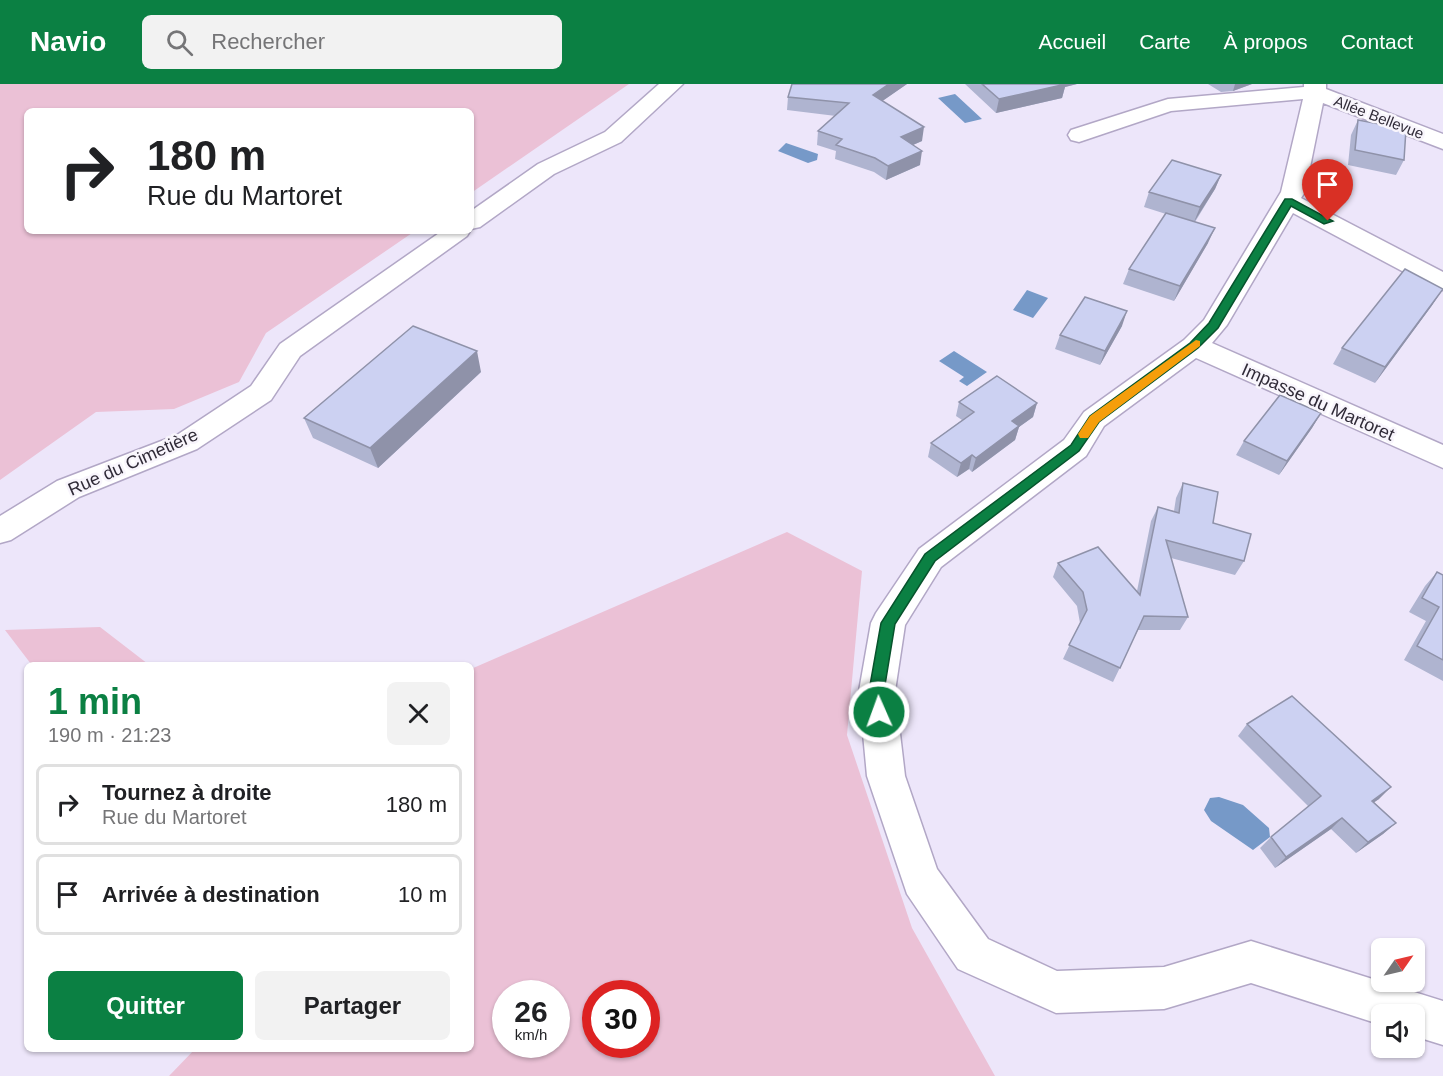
<!DOCTYPE html>
<html lang="fr">
<meta charset="utf-8">
<style>
body{margin:0;font-family:Helvetica,sans-serif;background:#f2f2f2;color:#202124;height:100vh;display:flex;flex-direction:column;font-size:22px;white-space:nowrap}
*{box-sizing:border-box;margin:0}
p{font-size:20px;color:#757577}
.icon{flex:none;width:33px;height:33px;fill:none;stroke:currentColor;stroke-width:2;stroke-linecap:round;stroke-linejoin:round}
.map{position:relative;flex:1;overflow:hidden}
.details{position:absolute;left:24px;top:578px;width:450px;height:390px;display:flex;flex-direction:column;background:#fff;border-radius:9px;box-shadow:0 2px 4px #0004}
.details>*{flex:none}
.top-card{position:absolute;left:24px;top:24px;width:450px;height:126px;border-radius:9px;box-shadow:0 2px 4px #0004;background:#fff;color:#202124;overflow:hidden}
.needle{width:39px;rotate:56deg}
.tools{position:absolute;left:1371px;top:854px;display:grid;gap:12px}
.tools a{display:grid;place-items:center;width:54px;height:54px;border-radius:9px;background:#fff;box-shadow:0 2px 4px #0004;font-size:30px}
.speed{position:absolute;left:492px;top:896px;display:flex;gap:12px;font-size:30px;font-weight:700;text-align:center}
.speed>*{display:grid;place-content:center;width:78px;height:78px;border-radius:50%;background:#fff;box-shadow:0 2px 4px #0004;line-height:1}
.speed small{font-size:15px;font-weight:400}
.speed .limit{border:9px solid #d22;background:#fff;color:#111}
.pin{position:absolute;display:grid;place-items:center;width:51px;height:51px;color:#fff;margin:-62px -26px;border-radius:50% 50% 50% 0;rotate:-45deg;box-shadow:0 0 6px #0007}
.pin .icon{rotate:45deg}
.me{position:absolute;width:66px;margin:-33px;rotate:358deg;stroke-linejoin:round;filter:drop-shadow(0 0 4px #0008)}
.turn{display:flex;align-items:center;gap:21px;height:126px;padding:0 24px;font-size:27px}
.turn .icon{width:78px;height:78px;stroke-width:2.5}
.turn b{display:block;font-size:42px;line-height:51px}
.round{display:grid;place-items:center;flex:none;width:63px;height:63px;border-radius:9px;background:#f2f2f2}
.head{display:flex;align-items:center;justify-content:space-between;height:102px;padding:0 24px}
h1{font-size:36px;font-weight:700;line-height:45px;color:#0b8043}
.primary-button{display:flex;gap:12px;margin-top:auto;padding:12px 24px}
.primary-button a{flex:1;height:69px;border-radius:9px;background:#0b8043;color:#fff;font-size:24px;font-weight:700;line-height:69px;text-align:center}
.primary-button a+a{background:#f2f2f2;color:#202124}
ul{padding:0;list-style:none}
li{display:flex;align-items:center;gap:18px;height:81px;margin:0 12px 9px;padding:0 12px;border:3px solid #e0e0e0;border-radius:9px}
li div{flex:1}
li b{display:block;font-size:22px}
li em{font-style:normal}
header{display:flex;align-items:center;gap:36px;box-sizing:border-box;height:84px;padding:0 30px;background:#0b8043;color:#fff}
header strong{font-size:28px}
nav{display:flex;gap:33px;margin-inline-start:auto;font-size:21px}
.search{width:420px;height:54px;background:#f2f2f2;display:flex;align-items:center;gap:15px;box-sizing:border-box;padding:0 21px;border-radius:9px;color:#757577;font-size:22px}
.map>svg:first-child{display:block}
</style>
<header>
<strong>Navio</strong>
<div class="search"><svg class="icon" aria-label="search" viewBox="0 0 24 24"><circle cx="10" cy="10" r="6"/><path d="M15 15l6 6"/></svg>Rechercher</div>
<nav><a>Accueil</a><a>Carte</a><a>À propos</a><a>Contact</a></nav>
</header>
<div class="map">
<svg width="1443" height="992" viewBox="0 0 1443 992">
<rect width="100%" height="100%" fill="#ede6fa"/>
<path fill="#ebc1d6" fill-rule="evenodd" d="M 0,0 L 629,0 L 471,109 L 471,27 L 27,27 L 27,147 L 415,147 L 266,249 L 239,298 L 174,325 L 96,328 L 0,396 Z
M 787,448 L 862,487 L 847,651 L 912,844 L 995,992 L 169,992 L 195,965 L 471,964 L 471,585 ZM 506,909 L 556,909 L 556,960 L 506,960 ZM 596,909 L 646,909 L 646,960 L 596,960 Z
M 100,543 L 148,580 L 31,580 L 5,546 Z"/>
<path fill="#7699c8" d="M 955,10 L 982,35 L 965,39 L 938,14 Z
M 786,59 L 818,70 L 817,76 L 808,79 L 778,67 Z
M 1027,206 L 1048,214 L 1033,234 L 1013,226 Z
M 954,267 L 987,288 L 967,302 L 959,297 L 964,293 L 939,277 Z
M 1219,713 L 1243,721 L 1269,744 L 1270,753 L 1253,766 L 1211,737 L 1204,726 L 1210,714 Z"/>
<g fill="none" stroke-linecap="round" stroke-linejoin="round">
<defs>
<path id="minor" d="M 659,0 L 683,0 L 621,58 L 554,90 L 480,143 L 471,145 L 471,127 L 538,80 L 605,48 Z
M 1304,0 L 1326,0 L 1326,5 L 1443,50 L 1443,65 L 1323,19 L 1305,108 L 1301,114 L 1443,188 L 1443,206 L 1434,204 L 1293,129 L 1227,241 L 1212,259 L 1443,361 L 1443,384 L 1196,274 L 1104,342 L 1086,372 L 941,483 L 905,541 L 895,607 L 905,692 L 937,785 L 988,855 L 1057,887 L 1164,883 L 1251,857 L 1443,917 L 1443,961 L 1414,952 L 1414,930 L 1382,930 L 1382,941 L 1251,899 L 1164,925 L 1056,929 L 958,885 L 907,810 L 867,692 L 859,607 L 871,539 L 876,529 L 919,465 L 1064,356 L 1084,328 L 1184,256 L 1204,236 L 1281,108 L 1303,15 L 1171,27 L 1079,58 L 1071,56 L 1068,51 L 1071,46 L 1168,15 L 1304,3 Z
M 442,147 L 470,147 L 467,152 L 300,272 L 271,316 L 197,365 L 79,413 L 11,456 L 0,459 L 0,432 L 57,397 L 177,351 L 251,302 L 280,260 Z"/>
</defs>
<use href="#minor" stroke="#b2a7c6" stroke-width="3"/>
<use href="#minor" fill="#fff" fill-rule="evenodd"/>
</g>
<path fill="#afb4d0" d="M 792,0 L 907,0 L 882,17 L 922,57 L 913,61 L 920,81 L 886,96 L 874,88 L 835,75 L 836,67 L 817,61 L 818,47 L 836,32 L 787,26 L 788,13 Z
M 965,0 L 1077,0 L 1065,3 L 1062,14 L 996,29 Z
M 1208,0 L 1252,0 L 1233,7 L 1221,8 Z
M 1358,36 L 1404,76 L 1396,91 L 1348,81 L 1351,51 Z
M 1221,91 L 1215,105 L 1195,138 L 1208,159 L 1174,217 L 1123,200 L 1129,185 L 1166,130 L 1144,123 L 1149,108 Z
M 1433,220 L 1375,299 L 1333,280 L 1342,264 Z
M 1122,242 L 1100,281 L 1055,265 L 1060,251 Z
M 481,288 L 378,384 L 313,354 L 304,334 Z
M 959,318 L 1037,319 L 1033,333 L 1019,343 L 1015,356 L 972,388 L 969,385 L 957,393 L 928,373 L 931,359 L 962,336 L 956,332 Z
M 1321,329 L 1312,344 L 1279,391 L 1236,371 L 1244,357 Z
M 1183,399 L 1244,477 L 1235,491 L 1171,474 L 1188,533 L 1180,546 L 1138,546 L 1113,598 L 1063,575 L 1080,539 L 1077,522 L 1053,493 L 1058,479 L 1137,507 L 1151,437 L 1158,423 L 1174,427 L 1176,414 Z
M 1437,488 L 1443,491 L 1443,597 L 1404,576 L 1426,537 L 1409,528 L 1425,502 Z
M 1247,640 L 1379,715 L 1374,718 L 1396,739 L 1383,750 L 1356,769 L 1331,745 L 1275,784 L 1260,764 L 1271,753 L 1309,723 L 1238,652 Z"/>
<path fill="#8f92a9" d="M 889,0 L 907,0 L 871,25 L 873,11 Z
M 1054,0 L 1077,0 L 1065,3 L 1062,14 L 996,29 L 999,15 Z
M 1235,0 L 1252,0 L 1233,7 Z
M 924,43 L 922,57 L 899,67 L 901,53 Z
M 922,67 L 920,81 L 886,96 L 888,82 Z
M 1221,91 L 1215,105 L 1194,138 L 1200,123 Z
M 1215,144 L 1208,159 L 1174,217 L 1180,202 Z
M 1443,205 L 1433,220 L 1375,299 L 1385,283 Z
M 1127,227 L 1122,242 L 1100,281 L 1105,267 Z
M 477,267 L 481,288 L 378,384 L 370,364 Z
M 1037,319 L 1033,333 L 1019,343 L 1015,356 L 972,388 L 976,374 L 1012,337 Z
M 1321,329 L 1312,344 L 1279,391 L 1287,377 Z
M 972,371 L 969,385 L 957,393 L 961,379 Z
M 1391,703 L 1379,715 L 1360,728 L 1372,717 Z
M 1342,734 L 1331,745 L 1275,784 L 1286,773 Z
M 1396,739 L 1383,750 L 1356,769 L 1368,758 Z"/>
<path fill="#ccd1f2" stroke="#8f92a9" stroke-width="1.5" d="M 792,0 L 889,0 L 873,11 L 924,43 L 901,53 L 922,67 L 888,82 L 875,74 L 836,61 L 842,55 L 818,47 L 849,19 L 788,13 Z
M 982,0 L 1066,0 L 999,15 Z
M 1358,36 L 1406,45 L 1404,76 L 1355,66 Z
M 1172,76 L 1221,91 L 1200,123 L 1149,108 Z
M 1166,129 L 1215,144 L 1180,202 L 1129,185 Z
M 1405,185 L 1443,205 L 1385,283 L 1342,264 Z
M 1085,213 L 1127,227 L 1105,267 L 1060,251 Z
M 413,242 L 477,267 L 370,364 L 304,334 Z
M 997,292 L 1037,319 L 1012,337 L 1019,342 L 976,374 L 972,371 L 961,379 L 931,359 L 974,328 L 959,318 Z
M 1280,311 L 1321,329 L 1287,377 L 1244,357 Z
M 1183,399 L 1218,408 L 1213,439 L 1251,450 L 1244,477 L 1166,456 L 1188,533 L 1144,532 L 1120,584 L 1069,561 L 1087,526 L 1083,508 L 1058,479 L 1098,463 L 1140,511 L 1158,423 L 1179,429 Z
M 1437,488 L 1443,491 L 1443,576 L 1417,562 L 1439,523 L 1422,514 Z
M 1292,612 L 1391,703 L 1372,717 L 1396,739 L 1368,758 L 1342,734 L 1286,773 L 1271,753 L 1321,712 L 1247,640 Z"/>
<path fill="#0b8043" stroke="#07532c" stroke-width="1.5" d="M 1285,115 L 1292,115 L 1333,137 L 1324,140 L 1291,122 L 1218,244 L 1198,264 L 1099,338 L 1079,367 L 935,477 L 895,540 L 884,607 L 886,628 L 884,633 L 879,635 L 874,633 L 869,607 L 881,539 L 925,470 L 1071,361 L 1090,332 L 1190,259 L 1209,239 Z"/>
<path fill="#f59e0b" d="M 1196,256 L 1200,257 L 1200,262 L 1099,338 L 1088,354 L 1080,354 L 1078,350 L 1090,332 Z"/>
<g text-anchor="middle" dominant-baseline="central" stroke-width="5" stroke-linejoin="round" paint-order="stroke">
<g font-size="15" fill="#302b38" stroke="#f8f5fc">
<text transform="translate(1379 33) rotate(21)">Allée Bellevue</text>
</g>
<g font-size="18" fill="#302b38" stroke="#f8f5fc">
<text transform="translate(1318 318) rotate(24)">Impasse du Martoret</text>
<text transform="translate(133 378) rotate(-24)">Rue du Cimetière</text>
</g>
</g>
</svg>
<div class="tools">
<a><svg class="needle" viewBox="-14 -14 28 28"><path d="M0-13l5 13h-10z" fill="#e53935"/><path d="M0 13l5-13h-10z" fill="#757577"/></svg></a>
<a><svg class="icon" aria-label="sound" viewBox="0 0 24 24"><path d="M4 9h4l5-4v14l-5-4H4zM17 9q2 3 0 6"/></svg></a>
</div>
<div class="speed"><div>26<small>km/h</small></div><div class="limit">30</div></div>
<div class="pin" style="left:1328px;top:137px;background:#d93025"><svg class="icon" aria-label="arrive" viewBox="0 0 24 24"><path d="M6 21V4h12l-3 4 3 4H6"/></svg></div>
<svg class="me" style="left:879px;top:628px" viewBox="-20 -20 40 40"><circle r="17" fill="#0b8043" stroke="#fff" stroke-width="3"/><path d="M0-11L8 9 0 5-8 9z" fill="#fff"/></svg>
<div class="top-card">
<div class="turn"><svg class="icon" aria-label="right" viewBox="0 0 24 24"><path d="M7 20v-9h11M14 6l5 5-5 5"/></svg><div><b>180 m</b>Rue du Martoret</div></div>
</div>
<section class="details">
<div class="head"><div><h1>1 min</h1><p>190 m · 21:23</p></div><a class="round"><svg class="icon" aria-label="close" viewBox="0 0 24 24"><path d="M6 6l12 12M18 6L6 18"/></svg></a></div>
<ul>
<li><svg class="icon" aria-label="right" viewBox="0 0 24 24"><path d="M7 20v-9h11M14 6l5 5-5 5"/></svg><div><b>Tournez à droite</b><p>Rue du Martoret</p></div><em>180 m</em></li>
<li><svg class="icon" aria-label="arrive" viewBox="0 0 24 24"><path d="M6 21V4h12l-3 4 3 4H6"/></svg><div><b>Arrivée à destination</b></div><em>10 m</em></li>
</ul>
<div class="primary-button"><a>Quitter</a><a>Partager</a></div>
</section>
</div>
